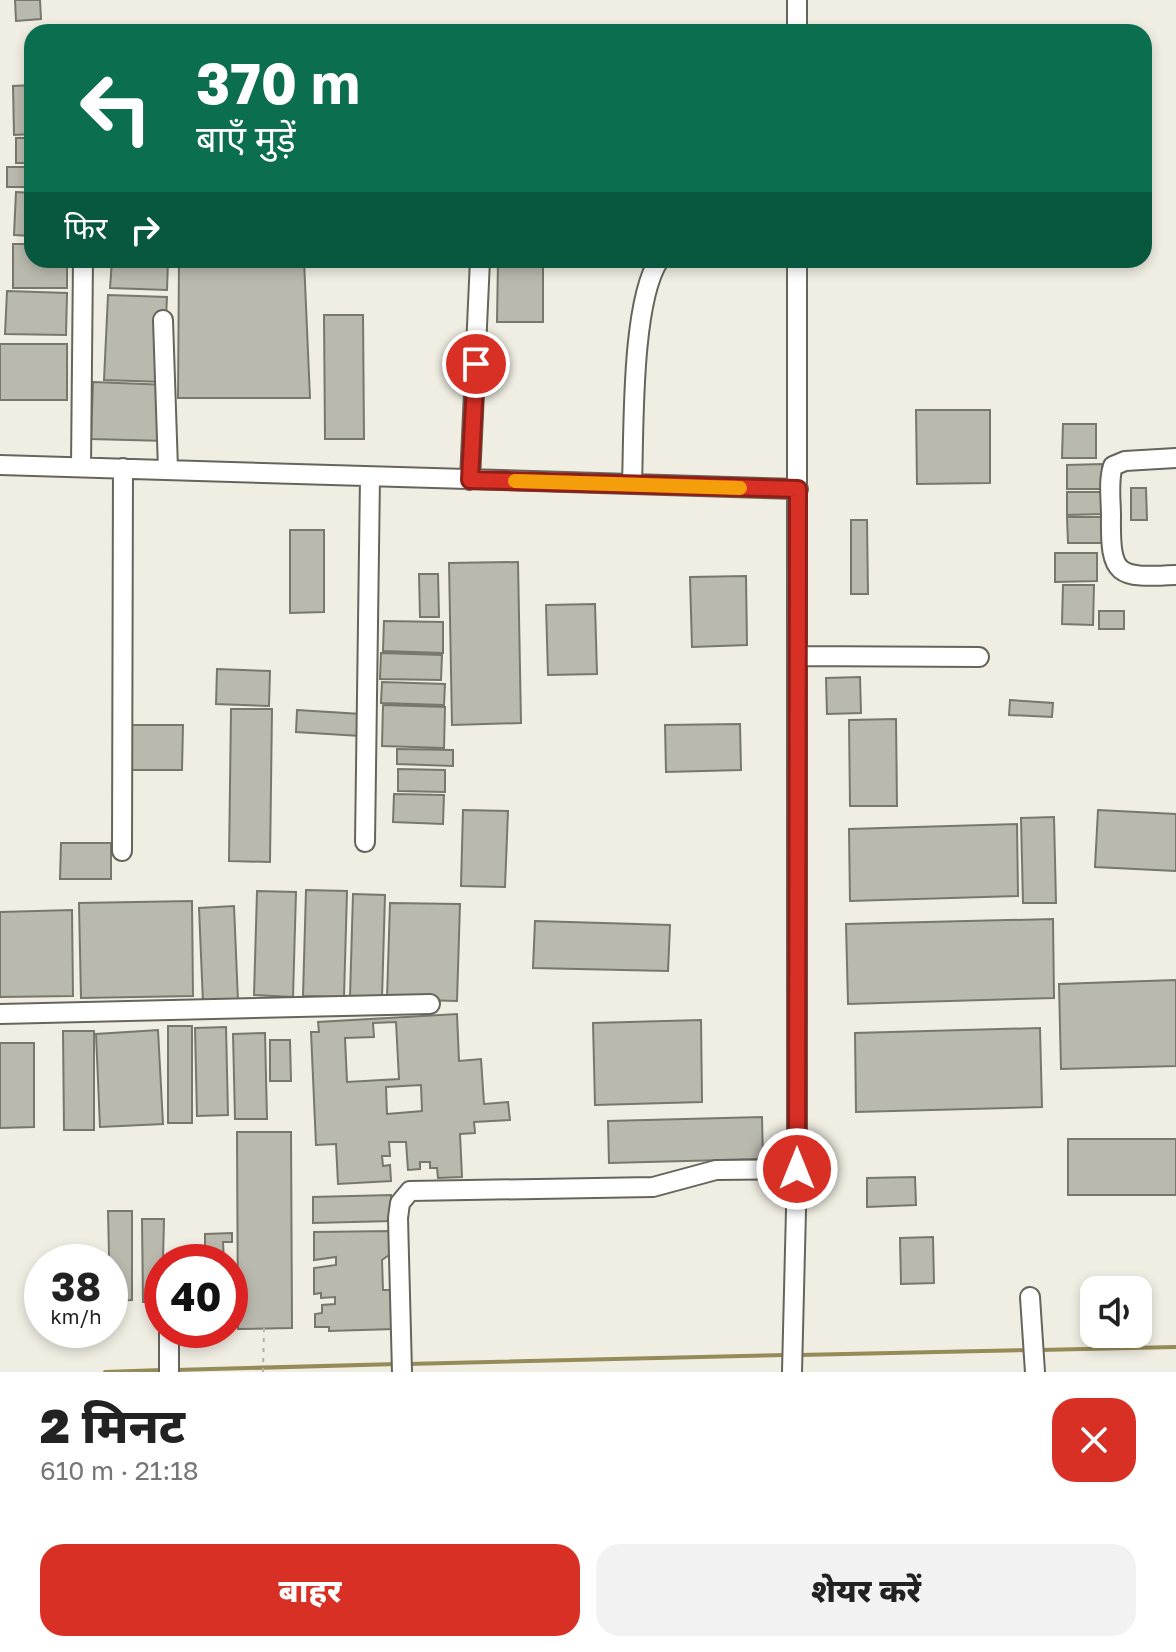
<!DOCTYPE html>
<html lang="hi">
<meta charset="utf-8">
<style>
body{margin:0;font-family:"Golos Text","Noto Sans Devanagari",sans-serif;background:#f2f2f2;color:#222;height:100vh;display:flex;flex-direction:column;font-size:30px;white-space:nowrap}
*{box-sizing:border-box;margin:0}
p{font-size:26px;color:#767676}
.icon{flex:none;width:44px;height:44px;fill:none;stroke:currentColor;stroke-width:2;stroke-linecap:round;stroke-linejoin:round}
.map{position:relative;height:1372px;overflow:hidden}
.side{display:flex;flex-direction:column;background:#fff;flex:1}
.side>*{flex:none}
.hud{position:absolute;left:24px;top:24px;width:1128px;height:244px;border-radius:24px;box-shadow:0 4px 12px #0003;background:#0b6e4f;color:#fff;overflow:hidden}
.tools{position:absolute;left:1080px;top:1276px;display:grid;gap:16px}
.tools a{display:grid;place-items:center;width:72px;height:72px;border-radius:16px;background:#fff;box-shadow:0 4px 12px #0003;font-size:40px}
.speed{position:absolute;left:24px;top:1244px;display:flex;gap:16px;font-size:40px;font-weight:700;text-align:center}
.speed>*{display:grid;place-content:center;width:104px;height:104px;border-radius:50%;background:#fff;box-shadow:0 4px 12px #0003;line-height:1}
.speed small{font-size:20px;font-weight:400}
.speed .limit{border:12px solid #d22;background:#fff;color:#111}
.pin{position:absolute;display:grid;place-items:center;width:68px;height:68px;color:#fff;margin:-34px;border:4px solid #fff;border-radius:50%;box-shadow:0 2px 8px #0007}
.me{position:absolute;width:88px;margin:-44px;rotate:0deg;stroke-linejoin:round;filter:drop-shadow(0 0 6px #0008)}
.turn{display:flex;align-items:center;gap:28px;height:168px;padding:0 40px;font-size:36px}
.turn .icon{width:104px;height:104px;stroke-width:2.5}
.turn b{display:block;font-size:56px;line-height:68px}
.then{display:flex;align-items:center;height:76px;padding:0 40px;background:#0003;gap:16px;font-size:30px}
.round{display:grid;place-items:center;flex:none;width:84px;height:84px;border-radius:24px;background:#f2f2f2}
.overview{display:flex;align-items:center;justify-content:space-between;height:136px;padding:0 40px}
h1{font-size:48px;font-weight:800;line-height:60px}
.button{display:flex;gap:16px;margin-top:auto;padding:16px 40px}
.button a{flex:1;height:92px;border-radius:24px;background:#d93025;color:#fff;font-size:32px;font-weight:800;line-height:92px;text-align:center}
.button a+a{background:#f2f2f2;color:#222}
.map>svg:first-child{display:block}
</style>
<div class="map">
<svg width="1176" height="1372" viewBox="0 0 1176 1372">
<rect width="100%" height="100%" fill="#f0eee2"/>
<g fill="none" stroke-linecap="round" stroke-linejoin="round">
<path stroke="#948b59" stroke-width="4" d="M 1039,1350 L 1176,1347
M 799,1355 L 1030,1350
M 407,1364 L 786,1355
M 175,1370 L 398,1364
M 105,1372 L 162,1370"/>
</g>
<path fill="#bab9ae" stroke="#78776c" stroke-width="2" fill-rule="evenodd" d="M 15,0 L 40,0 L 41,19 L 16,21 Z
M 32,85 L 32,134 L 14,135 L 13,86 Z
M 16,138 L 32,138 L 32,163 L 16,163 Z
M 7,167 L 32,167 L 32,187 L 7,187 Z
M 16,192 L 32,193 L 32,236 L 14,235 Z
M 13,244 L 32,244 L 32,260 L 67,260 L 67,288 L 13,288 Z
M 112,260 L 168,260 L 167,290 L 110,288 Z
M 179,260 L 304,260 L 310,398 L 178,398 Z
M 498,260 L 543,260 L 543,322 L 497,322 Z
M 7,291 L 67,293 L 66,335 L 5,334 Z
M 108,295 L 167,297 L 163,382 L 104,380 Z
M 324,315 L 363,315 L 364,439 L 325,439 Z
M 0,344 L 67,344 L 67,400 L 0,400 Z
M 93,382 L 168,385 L 166,441 L 91,439 Z
M 916,410 L 990,410 L 990,483 L 917,484 Z
M 1063,424 L 1096,424 L 1096,458 L 1062,458 Z
M 1102,464 L 1102,489 L 1067,489 L 1067,465 Z
M 1131,488 L 1146,488 L 1147,520 L 1131,520 Z
M 1067,492 L 1103,492 L 1103,514 L 1067,515 Z
M 1067,517 L 1102,517 L 1102,543 L 1068,543 Z
M 851,520 L 867,520 L 868,594 L 851,594 Z
M 290,530 L 324,530 L 324,612 L 290,613 Z
M 1055,553 L 1097,553 L 1097,581 L 1055,582 Z
M 518,562 L 521,723 L 452,725 L 449,563 Z
M 419,574 L 438,574 L 439,617 L 420,617 Z
M 746,576 L 747,645 L 692,647 L 690,577 Z
M 1063,585 L 1094,585 L 1093,625 L 1062,624 Z
M 595,604 L 597,674 L 548,675 L 546,605 Z
M 1099,611 L 1124,611 L 1124,629 L 1099,629 Z
M 384,621 L 443,622 L 443,653 L 383,651 Z
M 381,653 L 442,655 L 441,680 L 380,679 Z
M 217,669 L 270,671 L 269,706 L 216,704 Z
M 860,677 L 861,713 L 827,714 L 826,678 Z
M 382,682 L 445,684 L 444,705 L 381,703 Z
M 1010,700 L 1053,703 L 1052,717 L 1009,715 Z
M 383,705 L 445,707 L 444,748 L 382,746 Z
M 231,709 L 272,709 L 270,862 L 229,861 Z
M 297,710 L 361,714 L 360,736 L 296,732 Z
M 896,719 L 897,806 L 850,806 L 849,720 Z
M 740,724 L 741,770 L 666,772 L 665,725 Z
M 132,725 L 183,725 L 182,770 L 131,770 Z
M 397,749 L 453,750 L 453,766 L 397,764 Z
M 398,769 L 445,770 L 445,792 L 398,791 Z
M 394,794 L 444,795 L 443,824 L 393,822 Z
M 463,810 L 508,811 L 505,887 L 461,886 Z
M 1098,810 L 1176,814 L 1176,871 L 1095,867 Z
M 1054,817 L 1056,903 L 1023,903 L 1021,818 Z
M 1017,824 L 1018,896 L 850,901 L 849,829 Z
M 61,843 L 111,843 L 111,879 L 60,879 Z
M 306,890 L 347,891 L 344,997 L 303,996 Z
M 257,891 L 296,892 L 293,997 L 254,995 Z
M 353,894 L 385,895 L 382,998 L 350,997 Z
M 192,901 L 193,996 L 81,998 L 79,903 Z
M 390,903 L 460,904 L 457,1001 L 387,999 Z
M 234,906 L 238,1001 L 203,1003 L 199,908 Z
M 72,910 L 73,996 L 0,997 L 0,912 Z
M 1053,919 L 1054,998 L 848,1004 L 846,924 Z
M 535,921 L 670,925 L 668,971 L 533,968 Z
M 1176,980 L 1176,1066 L 1061,1069 L 1059,984 Z
M 457,1014 L 459,1061 L 481,1059 L 484,1104 L 508,1102 L 510,1120 L 474,1122 L 475,1133 L 460,1134 L 462,1177 L 438,1178 L 437,1168 L 430,1168 L 430,1162 L 420,1162 L 420,1169 L 408,1170 L 406,1142 L 389,1142 L 390,1156 L 382,1156 L 383,1166 L 390,1165 L 391,1181 L 338,1184 L 336,1144 L 316,1145 L 311,1032 L 319,1032 L 318,1022 ZM 396,1022 L 399,1079 L 347,1082 L 345,1038 L 374,1037 L 373,1023 ZM 421,1085 L 422,1111 L 387,1114 L 386,1087 Z
M 701,1020 L 702,1102 L 595,1105 L 593,1023 Z
M 168,1026 L 192,1026 L 192,1123 L 168,1123 Z
M 226,1027 L 228,1115 L 197,1116 L 195,1028 Z
M 1040,1028 L 1042,1107 L 856,1112 L 855,1033 Z
M 158,1030 L 163,1124 L 100,1127 L 96,1034 Z
M 63,1031 L 94,1031 L 94,1130 L 64,1130 Z
M 265,1033 L 267,1119 L 235,1119 L 233,1034 Z
M 270,1040 L 290,1040 L 291,1081 L 270,1081 Z
M 0,1043 L 34,1043 L 34,1127 L 0,1128 Z
M 762,1117 L 763,1159 L 609,1163 L 608,1121 Z
M 237,1132 L 291,1132 L 292,1328 L 238,1329 Z
M 1068,1139 L 1176,1139 L 1176,1195 L 1068,1195 Z
M 915,1177 L 916,1205 L 867,1207 L 867,1178 Z
M 391,1195 L 392,1221 L 313,1223 L 313,1197 Z
M 108,1211 L 132,1211 L 132,1300 L 110,1301 Z
M 142,1219 L 164,1219 L 162,1302 L 143,1302 Z
M 392,1231 L 392,1253 L 382,1260 L 383,1290 L 393,1290 L 394,1329 L 329,1331 L 329,1327 L 315,1327 L 315,1314 L 322,1313 L 322,1305 L 335,1304 L 335,1297 L 321,1298 L 321,1293 L 314,1294 L 314,1268 L 336,1265 L 336,1257 L 314,1260 L 314,1232 Z
M 232,1233 L 232,1242 L 223,1242 L 224,1262 L 186,1262 L 186,1251 L 205,1250 L 205,1234 Z
M 933,1237 L 934,1283 L 901,1284 L 900,1238 Z"/>
<g fill="none" stroke-linecap="round" stroke-linejoin="round">
<defs>
<path id="minor" d="M 797,0 L 797,32
M 163,320 L 168,469
M 1176,458 L 1125,461 L 1113,466 C 1108,481 1111,500 1111,516 C 1110,577 1117,578 1176,575
M 0,465 L 798,489
M 81,466 L 83,260
M 470,480 L 480,260
M 632,484 C 634,430 631,303 659,260
M 797,656 L 979,657
M 365,842 L 370,477
M 122,851 L 123,468
M 0,1014 L 430,1004
M 1030,1297 L 1035,1372
M 169,1330 L 169,1372
M 402,1372 L 398,1218 L 400,1203 L 410,1191 L 653,1187 L 716,1170 L 797,1169
M 792,1372 L 797,1169 L 797,260"/>
</defs>
<use href="#minor" stroke="#66655b" stroke-width="22"/>
<path stroke="#b3b1a8" stroke-width="2" stroke-dasharray="4 6" stroke-linecap="butt" d="M 263,1372 L 264,1328"/>
<use href="#minor" stroke="#fff" stroke-width="18"/>
</g>
<g fill="none" stroke-linecap="round" stroke-linejoin="round">
<defs>
<path id="route" d="M 476,364 L 470,480 L 798,489 L 797,1169"/>
</defs>
<use href="#route" stroke="#8d1f18" stroke-width="20"/>
<use href="#route" stroke="#d93025" stroke-width="14"/>
<path stroke="#f59e0b" stroke-width="14" d="M 515,481 L 740,488"/>
</g>
</svg>
<div class="tools">
<a><svg class="icon" aria-label="sound" viewBox="0 0 24 24"><path d="M4 9h4l5-4v14l-5-4H4zM17 9q2 3 0 6"/></svg></a>
</div>
<div class="speed"><div>38<small>km/h</small></div><div class="limit">40</div></div>
<div class="pin" style="left:476px;top:364px;background:#d93025"><svg class="icon" aria-label="arrive" viewBox="0 0 24 24"><path d="M6 21V4h12l-3 4 3 4H6"/></svg></div>
<svg class="me" style="left:797px;top:1169px" viewBox="-20 -20 40 40"><circle r="17" fill="#d93025" stroke="#fff" stroke-width="3"/><path d="M0-11L8 9 0 5-8 9z" fill="#fff"/></svg>
<div class="hud">
<div class="turn"><svg class="icon" aria-label="left" viewBox="0 0 24 24"><path d="M17 20v-9H6M10 6l-5 5 5 5"/></svg><div><b>370 m</b>बाएँ मुड़ें</div></div>
<div class="then">फिर<svg class="icon" aria-label="right" viewBox="0 0 24 24"><path d="M7 20v-9h11M14 6l5 5-5 5"/></svg></div>
</div>
</div>
<section class="side">
<div class="overview"><div><h1>2 मिनट</h1><p>610 m · 21:18</p></div><a class="round" style="background:#d93025;color:#fff"><svg class="icon" aria-label="close" viewBox="0 0 24 24"><path d="M6 6l12 12M18 6L6 18"/></svg></a></div>
<div class="button"><a>बाहर</a><a>शेयर करें</a></div>
</section>
